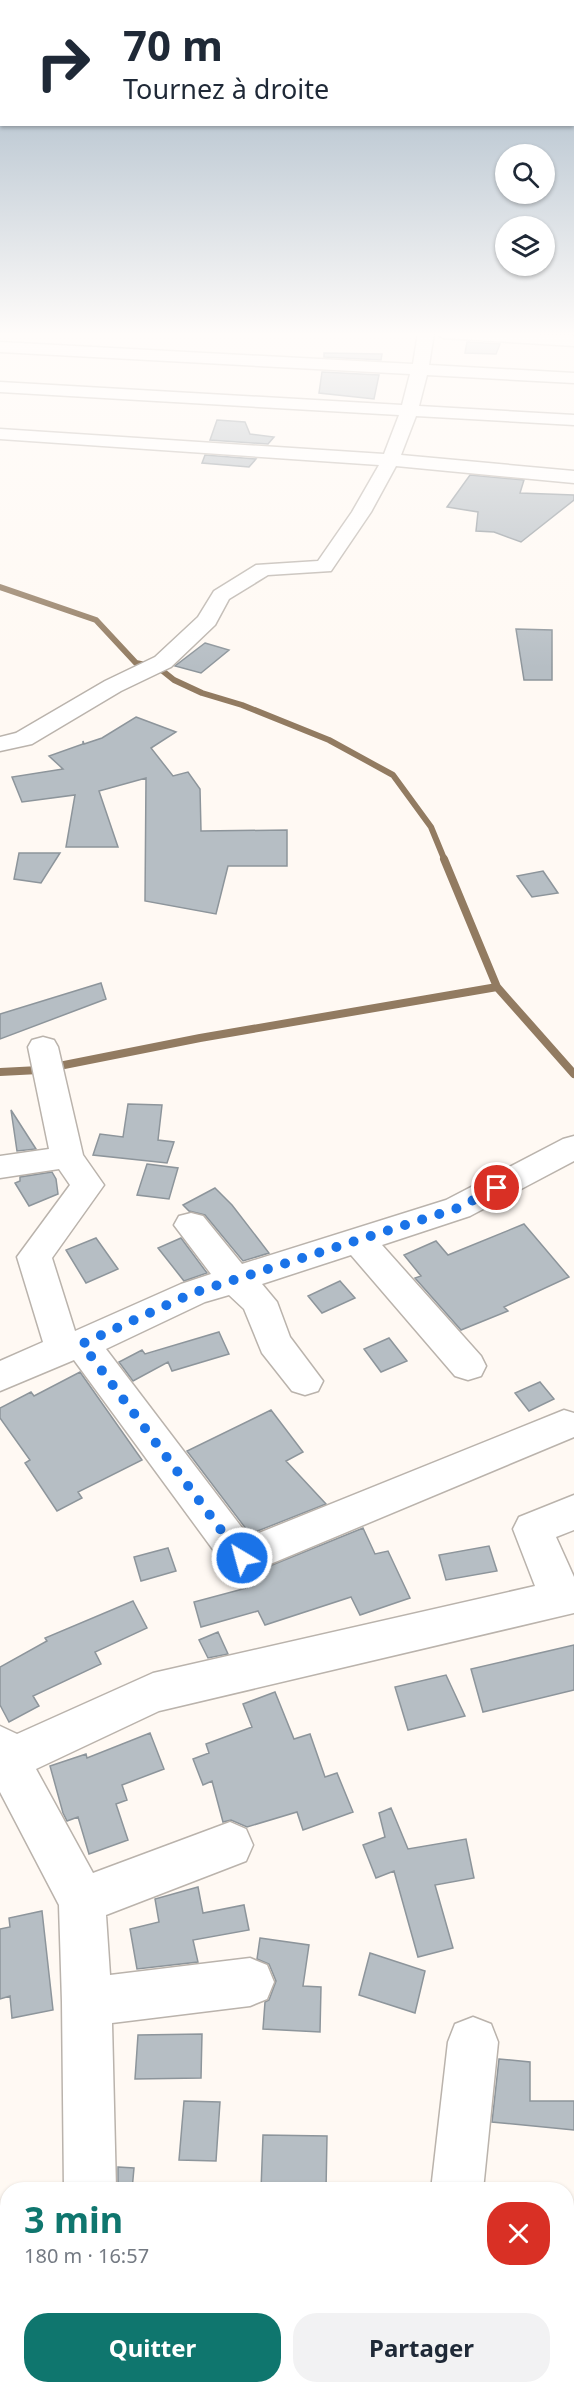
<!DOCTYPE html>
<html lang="fr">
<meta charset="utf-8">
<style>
body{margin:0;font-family:"Noto Sans",sans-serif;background:#f2f2f3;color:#1f2937;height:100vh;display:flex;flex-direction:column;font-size:22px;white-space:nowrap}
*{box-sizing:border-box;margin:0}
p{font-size:20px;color:#747a83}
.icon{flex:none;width:33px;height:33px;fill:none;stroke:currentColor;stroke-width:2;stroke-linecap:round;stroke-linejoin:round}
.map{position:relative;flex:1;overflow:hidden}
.drawer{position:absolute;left:0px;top:2182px;width:574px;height:212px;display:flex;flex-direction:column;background:#fff;border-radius:24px 24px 0 0;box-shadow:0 2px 4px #0004}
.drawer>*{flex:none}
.banner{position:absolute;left:0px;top:0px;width:574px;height:126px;box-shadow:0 2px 4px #0004;background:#fff;color:#1f2937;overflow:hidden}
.controls{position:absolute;left:495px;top:144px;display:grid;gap:12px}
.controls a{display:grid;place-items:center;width:60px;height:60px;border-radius:50%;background:#fff;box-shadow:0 2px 4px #0004;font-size:30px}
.pin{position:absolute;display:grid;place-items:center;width:51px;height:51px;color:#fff;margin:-26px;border:3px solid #fff;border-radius:50%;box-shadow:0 2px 6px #0007}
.me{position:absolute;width:66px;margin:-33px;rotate:323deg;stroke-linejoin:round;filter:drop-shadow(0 0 4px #0008)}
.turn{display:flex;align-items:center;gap:21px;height:126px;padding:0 24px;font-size:27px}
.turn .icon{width:78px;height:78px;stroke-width:2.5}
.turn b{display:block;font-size:42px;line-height:51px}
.round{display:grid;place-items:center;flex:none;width:63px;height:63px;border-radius:24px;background:#f2f2f3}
.summary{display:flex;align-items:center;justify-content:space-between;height:102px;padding:0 24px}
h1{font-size:36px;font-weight:700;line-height:45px;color:#0f766e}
.action{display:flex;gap:12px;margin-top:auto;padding:12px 24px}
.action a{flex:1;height:69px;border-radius:24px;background:#0f766e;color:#fff;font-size:24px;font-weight:700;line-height:69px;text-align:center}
.action a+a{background:#f2f2f3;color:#1f2937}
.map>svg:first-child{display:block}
</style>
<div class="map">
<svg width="574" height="2393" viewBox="0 0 574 2393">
<rect width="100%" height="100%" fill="#fff9f3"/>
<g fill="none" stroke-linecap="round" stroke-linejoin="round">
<path stroke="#927b61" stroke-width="6" d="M 0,587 L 96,620 L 136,663 L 159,668 L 174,680 L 202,693 L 242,705 L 329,740 L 393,775 L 431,827 L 445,861"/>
<path stroke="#927b61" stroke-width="8" d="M 444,859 L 497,987 L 574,1074
M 0,1072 L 39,1070 L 200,1038 L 497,987"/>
</g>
<path fill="#b6bec4" stroke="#8d959b" stroke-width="1.5" d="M 467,342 L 500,344 L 496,354 L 465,353 Z
M 324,353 L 382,354 L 381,360 L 324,357 Z
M 322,372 L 379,375 L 374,399 L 319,393 Z
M 217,420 L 245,422 L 250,434 L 274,437 L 268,444 L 210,440 Z
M 205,455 L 256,459 L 249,467 L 202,463 Z
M 470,475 L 524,480 L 520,493 L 574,495 L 574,500 L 521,542 L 494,532 L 476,531 L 478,512 L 447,507 Z
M 516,629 L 552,630 L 552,680 L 524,680 Z
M 205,643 L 229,650 L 201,673 L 175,666 Z
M 136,717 L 176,732 L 151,748 L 173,776 L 188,772 L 200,789 L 201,831 L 287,830 L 287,866 L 228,866 L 216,914 L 145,901 L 146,778 L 99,791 L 118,847 L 66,847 L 75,795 L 22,802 L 12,777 L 63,769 L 49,756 L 83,744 L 83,741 L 84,744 L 102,738 Z
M 19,853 L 60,853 L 41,883 L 14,879 Z
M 543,871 L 558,893 L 532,897 L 517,876 Z
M 101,983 L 106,999 L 0,1039 L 0,1014 Z
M 128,1104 L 162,1105 L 158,1140 L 174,1142 L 167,1163 L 93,1155 L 100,1134 L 123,1137 Z
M 11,1110 L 36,1149 L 17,1151 Z
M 147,1164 L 178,1168 L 169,1199 L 137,1195 Z
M 52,1172 L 56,1179 L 58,1194 L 29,1206 L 15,1183 L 20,1181 L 20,1177 Z
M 215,1188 L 232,1205 L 269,1253 L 243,1261 L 205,1215 L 189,1211 L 183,1205 Z
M 524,1224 L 569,1277 L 504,1307 L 508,1311 L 461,1330 L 415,1278 L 421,1276 L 404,1255 L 436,1241 L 448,1255 Z
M 96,1238 L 118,1269 L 86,1283 L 66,1250 Z
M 181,1238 L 207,1273 L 184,1281 L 158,1248 Z
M 340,1281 L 355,1298 L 322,1313 L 308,1296 Z
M 219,1332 L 229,1354 L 172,1371 L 168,1362 L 133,1381 L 119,1362 L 142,1350 L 145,1354 Z
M 389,1338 L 407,1361 L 381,1372 L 364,1349 Z
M 80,1372 L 142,1460 L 78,1492 L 82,1498 L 57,1511 L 25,1463 L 30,1460 L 0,1418 L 0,1408 L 31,1392 L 34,1396 Z
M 540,1382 L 554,1399 L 529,1411 L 515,1393 Z
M 271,1410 L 303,1452 L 286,1461 L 326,1504 L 250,1534 L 187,1451 Z
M 363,1528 L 375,1554 L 388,1551 L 410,1598 L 360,1615 L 351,1597 L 265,1625 L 258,1611 L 201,1627 L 194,1602 L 254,1586 L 248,1575 Z
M 489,1546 L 497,1571 L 446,1580 L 439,1555 Z
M 168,1548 L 176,1571 L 141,1581 L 134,1557 Z
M 133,1601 L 147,1628 L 95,1652 L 101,1664 L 33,1696 L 39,1706 L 9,1722 L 0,1705 L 0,1667 L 47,1641 L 45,1638 Z
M 218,1632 L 228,1654 L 208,1658 L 199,1640 Z
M 574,1645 L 574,1690 L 483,1712 L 471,1669 Z
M 446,1675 L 465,1716 L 408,1730 L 395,1687 Z
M 275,1692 L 294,1739 L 310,1734 L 325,1777 L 337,1773 L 353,1812 L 303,1830 L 297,1812 L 247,1827 L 231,1820 L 223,1822 L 212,1781 L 203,1785 L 193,1759 L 209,1753 L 206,1744 L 252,1727 L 243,1704 Z
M 150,1733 L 164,1769 L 122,1785 L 127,1800 L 116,1804 L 128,1840 L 89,1854 L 78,1817 L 67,1821 L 63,1813 L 50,1766 L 86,1754 L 87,1758 Z
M 391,1808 L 408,1849 L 466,1839 L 474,1878 L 435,1885 L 453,1948 L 418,1957 L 394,1871 L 376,1878 L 363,1845 L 385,1837 L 379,1813 Z
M 198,1887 L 203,1913 L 244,1905 L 249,1930 L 193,1940 L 198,1962 L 137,1969 L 130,1929 L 159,1922 L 155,1899 Z
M 42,1911 L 53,2010 L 12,2018 L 10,1996 L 0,1999 L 0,1929 L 10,1927 L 9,1918 Z
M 260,1938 L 309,1945 L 303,1986 L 321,1987 L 320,2032 L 263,2029 L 265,2002 L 269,2000 L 276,1981 L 269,1964 L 257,1959 Z
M 370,1953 L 425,1971 L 415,2013 L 359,1995 Z
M 202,2034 L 201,2078 L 135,2079 L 138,2035 Z
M 499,2059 L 530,2062 L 530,2101 L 574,2101 L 574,2130 L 492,2122 Z
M 184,2101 L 220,2102 L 216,2161 L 179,2160 Z
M 263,2135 L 327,2136 L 326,2190 L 261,2190 Z
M 118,2167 L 134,2168 L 132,2190 L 118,2190 Z"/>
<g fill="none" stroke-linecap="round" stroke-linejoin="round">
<defs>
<path id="minor" d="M 418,333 L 434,333 L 429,365 L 574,373 L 574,383 L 427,375 L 419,406 L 574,415 L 574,425 L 416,416 L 401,455 L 574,471 L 574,483 L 396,466 L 371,512 L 331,571 L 268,575 L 229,599 L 215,625 L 171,667 L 121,691 L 32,744 L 0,751 L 0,737 L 16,733 L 105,681 L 155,657 L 198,617 L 214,591 L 256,565 L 318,561 L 352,512 L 379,465 L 0,439 L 0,429 L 384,454 L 399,415 L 0,392 L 0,382 L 402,405 L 410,374 L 0,352 L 0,342 L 413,364 Z
M 435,333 L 514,333 L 574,336 L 574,346 L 443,338 Z
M 43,1037 L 54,1040 L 58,1047 L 83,1155 L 104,1185 L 52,1258 L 75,1331 L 181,1284 L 211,1274 L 174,1225 L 179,1216 L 191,1213 L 203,1216 L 242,1264 L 446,1200 L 563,1139 L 574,1136 L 574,1161 L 470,1216 L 382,1245 L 481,1356 L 486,1366 L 481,1376 L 468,1380 L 455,1376 L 351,1255 L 262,1284 L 277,1302 L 290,1337 L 323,1381 L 318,1391 L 305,1395 L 292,1391 L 262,1353 L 244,1309 L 229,1295 L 205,1302 L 106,1349 L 249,1537 L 564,1410 L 574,1413 L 574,1437 L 256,1570 L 242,1575 L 228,1570 L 74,1360 L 0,1391 L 0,1361 L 43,1342 L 17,1257 L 70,1185 L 59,1169 L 0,1178 L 0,1156 L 49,1149 L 28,1047 L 32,1040 Z
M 574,1495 L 574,1530 L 556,1537 L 574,1577 L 574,1613 L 159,1711 L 36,1769 L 93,1873 L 230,1822 L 246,1829 L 253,1845 L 246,1861 L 106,1915 L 110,1975 L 250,1958 L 267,1965 L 274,1982 L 267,1999 L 250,2006 L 112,2023 L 116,2190 L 64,2190 L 62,2002 L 59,1905 L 0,1792 L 0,1726 L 17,1734 L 153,1673 L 535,1586 L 513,1529 L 519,1517 Z
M 473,2017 L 491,2024 L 498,2042 L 483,2190 L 431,2190 L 448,2042 L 455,2024 Z
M 38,2386 L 95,2386 L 95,2393 L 37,2393 Z"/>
</defs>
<use href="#minor" stroke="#bab3ac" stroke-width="3"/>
<use href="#minor" fill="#fff" fill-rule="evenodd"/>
</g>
<linearGradient id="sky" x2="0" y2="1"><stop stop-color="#9aaebf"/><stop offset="0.5" stop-color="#fffcfa"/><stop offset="1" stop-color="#fffcfa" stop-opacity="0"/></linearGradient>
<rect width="574" height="668" fill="url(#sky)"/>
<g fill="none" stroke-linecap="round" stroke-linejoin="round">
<path stroke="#1a73e8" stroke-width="10" stroke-dasharray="0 18" d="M 242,1558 L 82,1344 L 193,1293 L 458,1208 L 497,1188"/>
</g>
</svg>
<div class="controls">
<a><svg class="icon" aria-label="search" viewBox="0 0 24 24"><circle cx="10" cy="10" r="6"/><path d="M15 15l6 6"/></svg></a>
<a><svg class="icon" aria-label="layers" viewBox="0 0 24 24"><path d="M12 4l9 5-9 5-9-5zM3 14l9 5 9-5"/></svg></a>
</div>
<div class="pin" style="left:497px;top:1188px;background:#d93025"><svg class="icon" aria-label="arrive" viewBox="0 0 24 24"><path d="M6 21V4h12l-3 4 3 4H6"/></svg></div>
<svg class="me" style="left:242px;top:1558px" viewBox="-20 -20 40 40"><circle r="17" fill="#1a73e8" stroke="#fff" stroke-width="3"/><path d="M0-11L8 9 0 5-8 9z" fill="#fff"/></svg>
<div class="banner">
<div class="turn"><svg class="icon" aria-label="right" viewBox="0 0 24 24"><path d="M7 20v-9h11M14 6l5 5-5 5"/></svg><div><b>70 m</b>Tournez à droite</div></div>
</div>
<section class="drawer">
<div class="summary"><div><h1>3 min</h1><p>180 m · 16:57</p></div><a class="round" style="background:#d93025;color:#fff"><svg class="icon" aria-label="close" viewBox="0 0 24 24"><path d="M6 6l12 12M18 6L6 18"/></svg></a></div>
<div class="action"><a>Quitter</a><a>Partager</a></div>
</section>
</div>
